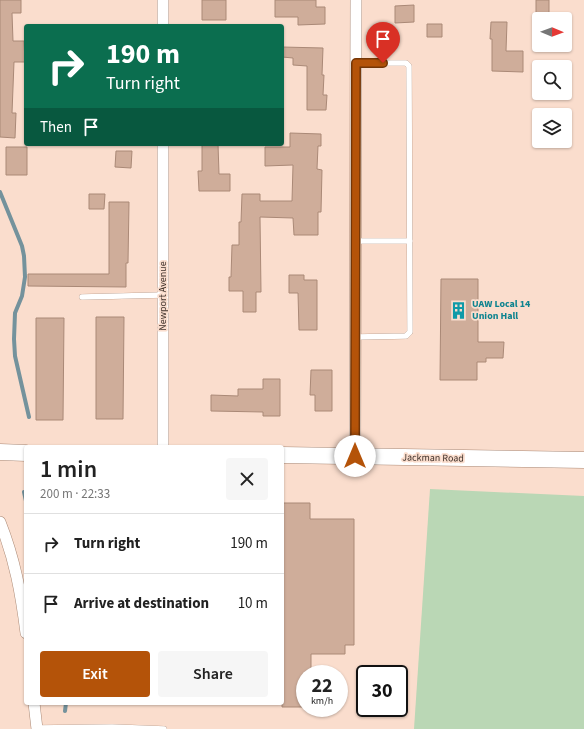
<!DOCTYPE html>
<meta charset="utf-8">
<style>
body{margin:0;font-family:"Source Sans 3",sans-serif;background:#f6f6f6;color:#222;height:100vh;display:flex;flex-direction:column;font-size:15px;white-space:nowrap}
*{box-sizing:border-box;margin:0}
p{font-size:13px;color:#767676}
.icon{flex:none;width:22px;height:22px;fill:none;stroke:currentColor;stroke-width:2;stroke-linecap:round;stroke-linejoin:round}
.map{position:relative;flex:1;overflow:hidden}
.side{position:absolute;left:24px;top:445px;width:260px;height:260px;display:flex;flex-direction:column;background:#fff;border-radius:4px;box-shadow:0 1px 3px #0004}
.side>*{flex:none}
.hud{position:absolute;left:24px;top:24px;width:260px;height:122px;border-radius:4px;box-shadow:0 1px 3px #0004;background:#0b6e4f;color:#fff;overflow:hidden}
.needle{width:26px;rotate:91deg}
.buttons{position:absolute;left:532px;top:12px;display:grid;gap:8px}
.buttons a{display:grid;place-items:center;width:40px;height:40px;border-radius:4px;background:#fff;box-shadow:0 1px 3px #0004;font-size:20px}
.speed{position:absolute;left:296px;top:665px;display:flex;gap:8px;font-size:20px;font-weight:700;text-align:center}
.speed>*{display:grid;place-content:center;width:52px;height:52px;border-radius:50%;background:#fff;box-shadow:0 1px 3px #0004;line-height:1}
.speed small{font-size:10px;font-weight:400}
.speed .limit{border:2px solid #111;border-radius:6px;background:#fff;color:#111}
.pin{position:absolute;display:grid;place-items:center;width:34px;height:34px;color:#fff;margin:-41px -17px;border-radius:50% 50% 50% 0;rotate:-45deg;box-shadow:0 0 4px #0007}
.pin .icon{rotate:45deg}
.me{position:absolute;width:44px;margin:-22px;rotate:0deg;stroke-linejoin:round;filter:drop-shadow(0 0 3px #0008)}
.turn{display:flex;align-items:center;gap:14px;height:84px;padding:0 16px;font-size:18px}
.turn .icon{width:52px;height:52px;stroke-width:2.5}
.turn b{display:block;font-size:28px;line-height:34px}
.then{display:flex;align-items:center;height:38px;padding:0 16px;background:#0003;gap:8px;font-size:15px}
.round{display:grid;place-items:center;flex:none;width:42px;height:42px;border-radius:4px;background:#f6f6f6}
.head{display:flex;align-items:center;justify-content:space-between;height:68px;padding:0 16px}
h1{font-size:24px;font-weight:600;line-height:30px}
.button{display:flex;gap:8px;margin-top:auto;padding:8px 16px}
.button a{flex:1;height:46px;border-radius:4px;background:#b45309;color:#fff;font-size:16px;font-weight:600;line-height:46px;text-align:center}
.button a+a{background:#f6f6f6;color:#222}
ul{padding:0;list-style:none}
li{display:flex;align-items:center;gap:12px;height:60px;padding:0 16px;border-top:1px solid #e0e0e0}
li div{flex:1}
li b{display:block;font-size:15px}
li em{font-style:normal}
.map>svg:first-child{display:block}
</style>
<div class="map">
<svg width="584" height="729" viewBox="0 0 584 729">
<rect width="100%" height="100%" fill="#faddcd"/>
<path fill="#bad7b5" d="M 430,489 L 584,496 L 584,729 L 414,729 Z"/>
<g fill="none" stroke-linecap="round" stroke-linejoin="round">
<path stroke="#74929c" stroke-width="4" d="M 0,192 L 22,246 L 24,256 L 25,277 L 22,296 L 15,313 L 14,339 L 15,356 L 29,417
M 24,492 L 26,501
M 65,711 L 66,703"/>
</g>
<path fill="#cfad9a" stroke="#aa8977" d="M 0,0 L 21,0 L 21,13 L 12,13 L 13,41 L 24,41 L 25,62 L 14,62 L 12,113 L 16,113 L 15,138 L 0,137 Z
M 202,0 L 226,0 L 226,20 L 202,20 Z
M 275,0 L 316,0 L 316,7 L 325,7 L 325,24 L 298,25 L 298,17 L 275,17 Z
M 536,0 L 549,0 L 549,19 L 536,19 Z
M 414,5 L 414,22 L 395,23 L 395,6 Z
M 491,22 L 507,22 L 506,51 L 523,51 L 523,72 L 492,71 L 492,39 L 490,39 Z
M 427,24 L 442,24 L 442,37 L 427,37 Z
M 282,47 L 323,48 L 322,75 L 324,75 L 323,95 L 327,95 L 326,110 L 307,110 L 307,66 L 293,65 L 293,58 L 282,57 Z
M 290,133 L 321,134 L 321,146 L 318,146 L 317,169 L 322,170 L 321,212 L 318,212 L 318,235 L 294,235 L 293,218 L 260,217 L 261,292 L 256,292 L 256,312 L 243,312 L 243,291 L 229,291 L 229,277 L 231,277 L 232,245 L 239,245 L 239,222 L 241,222 L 242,194 L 260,194 L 260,201 L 292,201 L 293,165 L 265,166 L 265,147 L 290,147 Z
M 202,144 L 218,144 L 219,174 L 230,174 L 230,191 L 199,191 L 198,171 L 202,171 Z
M 6,147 L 27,147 L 27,175 L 6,175 Z
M 116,151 L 132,151 L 131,168 L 115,167 Z
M 89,194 L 105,194 L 104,209 L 89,209 Z
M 109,202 L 129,202 L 128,263 L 126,263 L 126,287 L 28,286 L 28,274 L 109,274 Z
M 289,275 L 304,275 L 304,280 L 317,280 L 317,330 L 299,330 L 298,293 L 289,293 Z
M 441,279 L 478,279 L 478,342 L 504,342 L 503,358 L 486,358 L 486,362 L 477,362 L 477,380 L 440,380 Z
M 96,317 L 124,317 L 123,419 L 96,419 Z
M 36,318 L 64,318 L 63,420 L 36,420 Z
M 311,370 L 332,370 L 332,411 L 315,411 L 315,395 L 310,395 Z
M 263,379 L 280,379 L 280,416 L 263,416 L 263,412 L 211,411 L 211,395 L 238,396 L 238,389 L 263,389 Z
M 282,503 L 310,503 L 310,519 L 354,519 L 354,645 L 345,645 L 345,654 L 311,654 L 311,674 L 305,674 L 305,707 L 282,707 Z"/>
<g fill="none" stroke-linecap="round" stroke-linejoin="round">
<defs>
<path id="lane" d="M 356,241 L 410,241
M 82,297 L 163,295
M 356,337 L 406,336 L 410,332 L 409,66 L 406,63 L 356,63
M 37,728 L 112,727 L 164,729"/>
<path id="street" d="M 163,0 L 163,26
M 163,144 L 163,447
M 355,456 L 356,0
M 0,522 C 15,560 21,593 26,633
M 34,703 L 37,729"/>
<path id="secondary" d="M 0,452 L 26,453
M 282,455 L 584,460"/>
</defs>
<use href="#lane" stroke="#aa8976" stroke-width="6"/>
<use href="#street" stroke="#aa8976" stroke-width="12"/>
<use href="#secondary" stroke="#aa8976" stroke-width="17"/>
<use href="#lane" stroke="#fff" stroke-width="5.5"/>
<use href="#street" stroke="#fff" stroke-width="11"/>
<use href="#secondary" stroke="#fff" stroke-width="16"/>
</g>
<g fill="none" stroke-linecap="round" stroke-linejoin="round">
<defs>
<path id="route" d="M 355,456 L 356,63 L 383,63"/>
</defs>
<use href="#route" stroke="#753606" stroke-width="10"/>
<use href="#route" stroke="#b45309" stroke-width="7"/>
</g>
<defs>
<symbol id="building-bare" viewBox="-9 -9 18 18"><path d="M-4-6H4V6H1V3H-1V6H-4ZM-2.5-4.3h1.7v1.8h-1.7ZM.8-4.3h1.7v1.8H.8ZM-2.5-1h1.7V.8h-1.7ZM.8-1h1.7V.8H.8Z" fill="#0f9aa8" stroke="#faddcd" stroke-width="2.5" paint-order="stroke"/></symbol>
</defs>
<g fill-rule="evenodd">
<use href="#building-bare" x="446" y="298" width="25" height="25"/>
</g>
<g text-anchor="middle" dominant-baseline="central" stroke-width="3.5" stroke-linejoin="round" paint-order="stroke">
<g font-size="10" fill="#41332c" stroke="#faddcd">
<text transform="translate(163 296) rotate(-90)">Newport Avenue</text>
<text transform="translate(433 458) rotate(1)">Jackman Road</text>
</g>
<g font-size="10" font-weight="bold" fill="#0d838f" stroke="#faddcd" text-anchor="start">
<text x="472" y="304">UAW Local 14<tspan x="472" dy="12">Union Hall</tspan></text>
</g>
</g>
</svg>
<div class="buttons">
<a><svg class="needle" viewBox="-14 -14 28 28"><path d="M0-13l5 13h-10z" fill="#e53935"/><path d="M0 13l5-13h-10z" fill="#767676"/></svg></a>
<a><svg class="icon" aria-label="search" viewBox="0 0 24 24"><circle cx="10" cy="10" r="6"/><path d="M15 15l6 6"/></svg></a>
<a><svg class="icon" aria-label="layers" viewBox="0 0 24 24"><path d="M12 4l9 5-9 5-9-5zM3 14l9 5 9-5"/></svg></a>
</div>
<div class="speed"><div>22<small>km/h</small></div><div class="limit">30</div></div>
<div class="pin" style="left:383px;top:63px;background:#d93025"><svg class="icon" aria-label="arrive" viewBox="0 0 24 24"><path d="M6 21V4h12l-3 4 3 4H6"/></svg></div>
<svg class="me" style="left:355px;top:456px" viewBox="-20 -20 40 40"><circle r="19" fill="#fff"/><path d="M0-13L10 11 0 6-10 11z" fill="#b45309"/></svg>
<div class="hud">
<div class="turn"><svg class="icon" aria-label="right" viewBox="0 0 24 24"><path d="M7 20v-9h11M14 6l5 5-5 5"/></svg><div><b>190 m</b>Turn right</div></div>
<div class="then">Then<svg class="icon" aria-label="arrive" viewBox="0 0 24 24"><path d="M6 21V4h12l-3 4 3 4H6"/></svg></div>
</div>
<section class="side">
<div class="head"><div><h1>1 min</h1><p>200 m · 22:33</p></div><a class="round"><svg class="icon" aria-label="close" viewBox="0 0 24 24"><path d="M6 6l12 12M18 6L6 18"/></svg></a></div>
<ul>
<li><svg class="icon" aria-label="right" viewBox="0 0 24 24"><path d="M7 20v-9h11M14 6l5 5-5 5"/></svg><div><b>Turn right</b></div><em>190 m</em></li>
<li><svg class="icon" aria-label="arrive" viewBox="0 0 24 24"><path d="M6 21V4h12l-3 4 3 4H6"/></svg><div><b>Arrive at destination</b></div><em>10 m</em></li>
</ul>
<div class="button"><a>Exit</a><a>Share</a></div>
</section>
</div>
